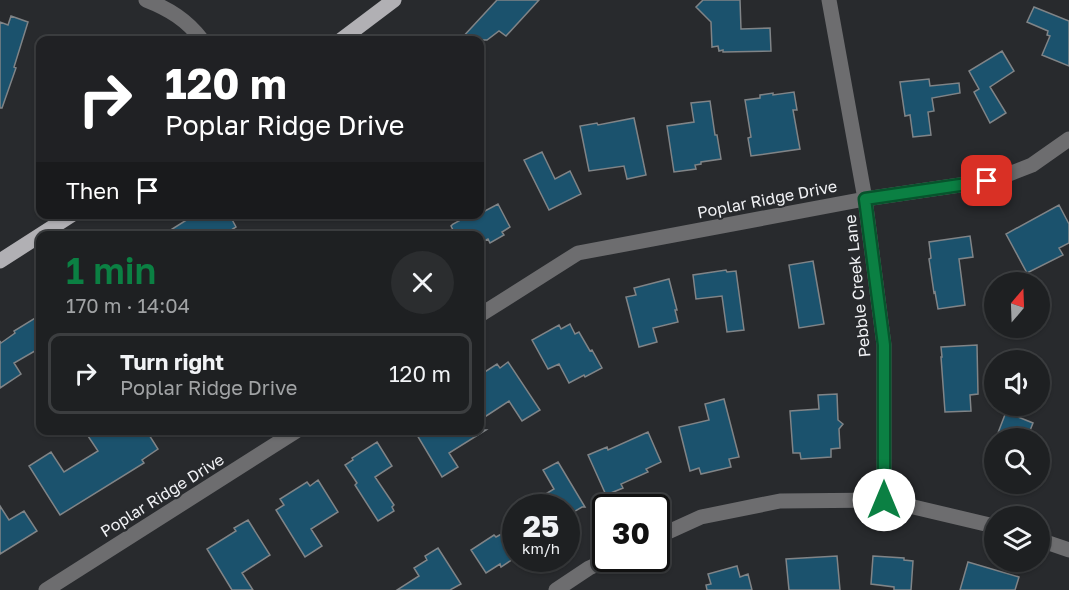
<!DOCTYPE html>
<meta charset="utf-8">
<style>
body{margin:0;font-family:"Golos Text",sans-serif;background:#2b2d2f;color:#f1f3f6;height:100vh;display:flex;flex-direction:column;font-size:22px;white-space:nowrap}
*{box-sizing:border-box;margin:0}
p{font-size:20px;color:#a1a3a5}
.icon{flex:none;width:33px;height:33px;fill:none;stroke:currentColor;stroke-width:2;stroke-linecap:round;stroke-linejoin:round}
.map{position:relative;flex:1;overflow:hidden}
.side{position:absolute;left:36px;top:231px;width:448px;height:204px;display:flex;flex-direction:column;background:#1e2022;border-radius:12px;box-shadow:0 2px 4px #0004,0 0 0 2px #3c3e40}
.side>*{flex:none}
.guide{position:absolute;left:36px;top:36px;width:448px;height:183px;border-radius:12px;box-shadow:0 2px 4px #0004,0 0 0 2px #3c3e40;background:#202124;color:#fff;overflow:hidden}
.needle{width:39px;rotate:19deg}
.fabs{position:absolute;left:984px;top:272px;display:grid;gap:12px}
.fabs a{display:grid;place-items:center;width:66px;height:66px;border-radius:50%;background:#1e2022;box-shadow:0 2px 4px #0004,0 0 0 2px #3c3e40;font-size:30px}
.speed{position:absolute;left:502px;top:494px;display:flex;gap:12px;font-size:30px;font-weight:700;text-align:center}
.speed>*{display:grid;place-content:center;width:78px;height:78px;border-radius:50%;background:#1e2022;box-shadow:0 2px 4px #0004,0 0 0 2px #3c3e40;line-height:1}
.speed small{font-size:15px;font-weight:400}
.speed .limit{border:3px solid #111;border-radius:9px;background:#fff;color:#111}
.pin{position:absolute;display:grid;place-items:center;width:51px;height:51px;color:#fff;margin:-26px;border-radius:12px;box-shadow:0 3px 9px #0006}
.me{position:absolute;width:66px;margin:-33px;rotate:0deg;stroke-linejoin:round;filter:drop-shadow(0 0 4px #0008)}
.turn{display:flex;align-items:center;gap:21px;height:126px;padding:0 30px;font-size:27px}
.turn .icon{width:78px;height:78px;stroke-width:2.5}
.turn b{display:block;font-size:42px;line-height:51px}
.then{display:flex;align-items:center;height:57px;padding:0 30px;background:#0003;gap:12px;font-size:22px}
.round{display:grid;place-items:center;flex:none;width:63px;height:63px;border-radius:32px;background:#2b2d2f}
.headline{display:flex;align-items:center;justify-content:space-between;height:102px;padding:0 30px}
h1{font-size:36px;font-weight:600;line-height:45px;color:#0b8043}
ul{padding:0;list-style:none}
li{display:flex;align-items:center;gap:18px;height:81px;margin:0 12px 9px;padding:0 18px;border:3px solid #3c3e40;border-radius:12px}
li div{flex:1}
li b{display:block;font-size:22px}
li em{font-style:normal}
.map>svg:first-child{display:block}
</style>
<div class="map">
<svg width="1069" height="590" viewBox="0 0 1069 590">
<rect width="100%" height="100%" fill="#282a2d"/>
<path fill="#1b526d" stroke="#808487" stroke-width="1.5" d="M 497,0 L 539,0 L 506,36 L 499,31 L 487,40 L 460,40 Z
M 703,0 L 740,0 L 741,29 L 770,28 L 771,51 L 723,52 L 723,50 L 719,51 L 718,46 L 712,47 L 711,22 L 696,7 Z
M 1034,7 L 1069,21 L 1069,66 L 1042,55 L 1050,36 L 1047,35 L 1048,31 L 1027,22 Z
M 11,16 L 28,22 L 14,67 L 16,68 L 2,108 L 0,108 L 0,22 L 8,25 Z
M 1002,51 L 1014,71 L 990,87 L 1006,113 L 990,123 L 974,92 L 979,89 L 969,71 Z
M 929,79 L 930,86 L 959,83 L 960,93 L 932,98 L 934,111 L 928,112 L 931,135 L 913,137 L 910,115 L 905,116 L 900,82 Z
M 794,92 L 797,110 L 793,110 L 800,149 L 751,156 L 748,138 L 751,137 L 745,100 L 760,98 L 760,95 L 773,93 L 773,95 Z
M 710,101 L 715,135 L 717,135 L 721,159 L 701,162 L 701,164 L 695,165 L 696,169 L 674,172 L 667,126 L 694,122 L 691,103 Z
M 634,118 L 646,175 L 627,179 L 624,166 L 589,171 L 580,126 L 597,123 L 598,125 Z
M 542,152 L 555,179 L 570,171 L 581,194 L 549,210 L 524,160 Z
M 498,204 L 510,227 L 502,232 L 504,235 L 490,243 L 488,239 L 480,243 L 480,236 L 456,236 L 451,226 L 453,224 L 466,217 L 468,220 Z
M 1059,205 L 1069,224 L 1069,243 L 1059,248 L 1063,255 L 1027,273 L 1006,234 Z
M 196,214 L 229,214 L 236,227 L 222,236 L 161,236 Z
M 970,236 L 973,257 L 959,259 L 965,305 L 938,309 L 935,292 L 934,293 L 929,259 L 931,258 L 929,242 Z
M 813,261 L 824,324 L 799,328 L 789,265 Z
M 726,270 L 727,272 L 736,271 L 744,330 L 727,332 L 722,296 L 696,299 L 693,275 Z
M 669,279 L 677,310 L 675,310 L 678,322 L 653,328 L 657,342 L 639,347 L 626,297 L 636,295 L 634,288 Z
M 40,315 L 40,348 L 14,363 L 21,374 L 0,388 L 0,341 L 1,343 L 15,333 L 14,331 Z
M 570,324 L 575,334 L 579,332 L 590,351 L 592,350 L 602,368 L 585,377 L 584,375 L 569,383 L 559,364 L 548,369 L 532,340 L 559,325 L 561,329 Z
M 977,345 L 978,394 L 970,395 L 971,411 L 945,412 L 941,357 L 942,357 L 941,347 Z
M 508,362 L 540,410 L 522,421 L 509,401 L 480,420 L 480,375 L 497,364 L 500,368 Z
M 837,394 L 838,420 L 843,424 L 839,429 L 840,448 L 831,449 L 831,457 L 801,459 L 800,453 L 793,453 L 790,411 L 819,409 L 818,395 Z
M 724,399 L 739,457 L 729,459 L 731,467 L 701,474 L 699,468 L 690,471 L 679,427 L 709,420 L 705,404 Z
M 1006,412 L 1033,423 L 1027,438 L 996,438 Z
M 84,430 L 131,430 L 134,436 L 143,430 L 146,430 L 158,449 L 142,460 L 144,463 L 60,515 L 29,466 L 51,452 L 64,472 L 98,451 Z
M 414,430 L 486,430 L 449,453 L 458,467 L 442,477 Z
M 648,432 L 661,462 L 646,469 L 648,472 L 621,484 L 623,488 L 606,495 L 588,455 L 607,447 L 608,450 Z
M 377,442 L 392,466 L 375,477 L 394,505 L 392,507 L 394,511 L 378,521 L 355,485 L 357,483 L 345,465 L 353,460 L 352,458 Z
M 558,462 L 585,507 L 582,507 L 567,516 L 567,507 L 524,507 L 554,489 L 543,470 Z
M 318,480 L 338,512 L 311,529 L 322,546 L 305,557 L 276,510 L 284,505 L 280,499 L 307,482 L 310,486 Z
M 0,506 L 9,520 L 24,511 L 37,531 L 0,554 Z
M 248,520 L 270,555 L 242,573 L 253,590 L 232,590 L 207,549 L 236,531 L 234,528 Z
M 516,526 L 516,557 L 501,567 L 500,564 L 486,573 L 471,550 L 494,535 L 496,537 Z
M 438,548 L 461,584 L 450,590 L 397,590 L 419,576 L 414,568 L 427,560 L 425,556 Z
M 837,556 L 840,590 L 789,590 L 786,559 Z
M 873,556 L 904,558 L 904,560 L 913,561 L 911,590 L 894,590 L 894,587 L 871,584 Z
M 968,562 L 1019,577 L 1015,590 L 960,590 Z
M 737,566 L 740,577 L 748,574 L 752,590 L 707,590 L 706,585 L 711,584 L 708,574 Z"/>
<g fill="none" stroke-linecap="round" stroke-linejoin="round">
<path stroke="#6d6d6f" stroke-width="15" d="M 146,0 C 169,9 187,20 202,40
M 829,0 L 865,199 L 884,345 L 884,500
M 480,315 L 578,253 L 865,199 L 987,181 L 1009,174 L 1032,165 L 1069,139
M 657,537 L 701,517 L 780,501 L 884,500 L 994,526
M 1040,540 L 1069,550
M 46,590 L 298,430
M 556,590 L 589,568 L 611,558"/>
<path stroke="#b1b0b4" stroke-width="15" d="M 341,40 L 394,0
M 0,261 L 73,214"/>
</g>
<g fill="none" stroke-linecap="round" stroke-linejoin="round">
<defs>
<path id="route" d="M 884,500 L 884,345 L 865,199 L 987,181"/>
</defs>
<use href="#route" stroke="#07532c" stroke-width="15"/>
<use href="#route" stroke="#0b8043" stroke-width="10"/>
</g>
<g text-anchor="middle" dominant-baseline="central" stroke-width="4.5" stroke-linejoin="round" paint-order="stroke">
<g font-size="16" fill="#f1f2f5" stroke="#282a2d">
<text transform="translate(767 199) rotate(-11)">Poplar Ridge Drive</text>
<text transform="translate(857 286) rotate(-96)">Pebble Creek Lane</text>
<text transform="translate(162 495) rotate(-32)">Poplar Ridge Drive</text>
</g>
</g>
</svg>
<div class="fabs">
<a><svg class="needle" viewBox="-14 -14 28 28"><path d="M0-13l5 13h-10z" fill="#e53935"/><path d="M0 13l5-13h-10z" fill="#a1a3a5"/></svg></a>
<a><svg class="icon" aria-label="sound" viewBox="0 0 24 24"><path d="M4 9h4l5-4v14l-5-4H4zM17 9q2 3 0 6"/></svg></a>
<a><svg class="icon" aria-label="search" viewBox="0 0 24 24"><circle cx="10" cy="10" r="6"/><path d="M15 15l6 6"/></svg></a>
<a><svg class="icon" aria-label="layers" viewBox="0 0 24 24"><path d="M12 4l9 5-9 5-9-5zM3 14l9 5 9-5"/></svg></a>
</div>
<div class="speed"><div>25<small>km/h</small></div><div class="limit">30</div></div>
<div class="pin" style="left:987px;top:181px;background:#d93025"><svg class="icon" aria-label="arrive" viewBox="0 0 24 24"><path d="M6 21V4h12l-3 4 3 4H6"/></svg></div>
<svg class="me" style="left:884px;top:500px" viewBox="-20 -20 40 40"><circle r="19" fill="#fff"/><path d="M0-13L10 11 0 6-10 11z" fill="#0b8043"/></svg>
<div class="guide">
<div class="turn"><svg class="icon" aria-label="right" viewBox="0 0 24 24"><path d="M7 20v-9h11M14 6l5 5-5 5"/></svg><div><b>120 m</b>Poplar Ridge Drive</div></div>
<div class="then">Then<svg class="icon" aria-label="arrive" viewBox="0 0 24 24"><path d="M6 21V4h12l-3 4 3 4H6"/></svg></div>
</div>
<section class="side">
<div class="headline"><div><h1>1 min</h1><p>170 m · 14:04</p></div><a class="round"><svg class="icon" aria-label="close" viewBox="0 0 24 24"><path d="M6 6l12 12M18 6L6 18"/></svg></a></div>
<ul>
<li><svg class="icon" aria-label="right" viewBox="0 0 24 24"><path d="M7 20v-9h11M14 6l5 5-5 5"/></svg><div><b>Turn right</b><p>Poplar Ridge Drive</p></div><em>120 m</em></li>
</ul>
</section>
</div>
